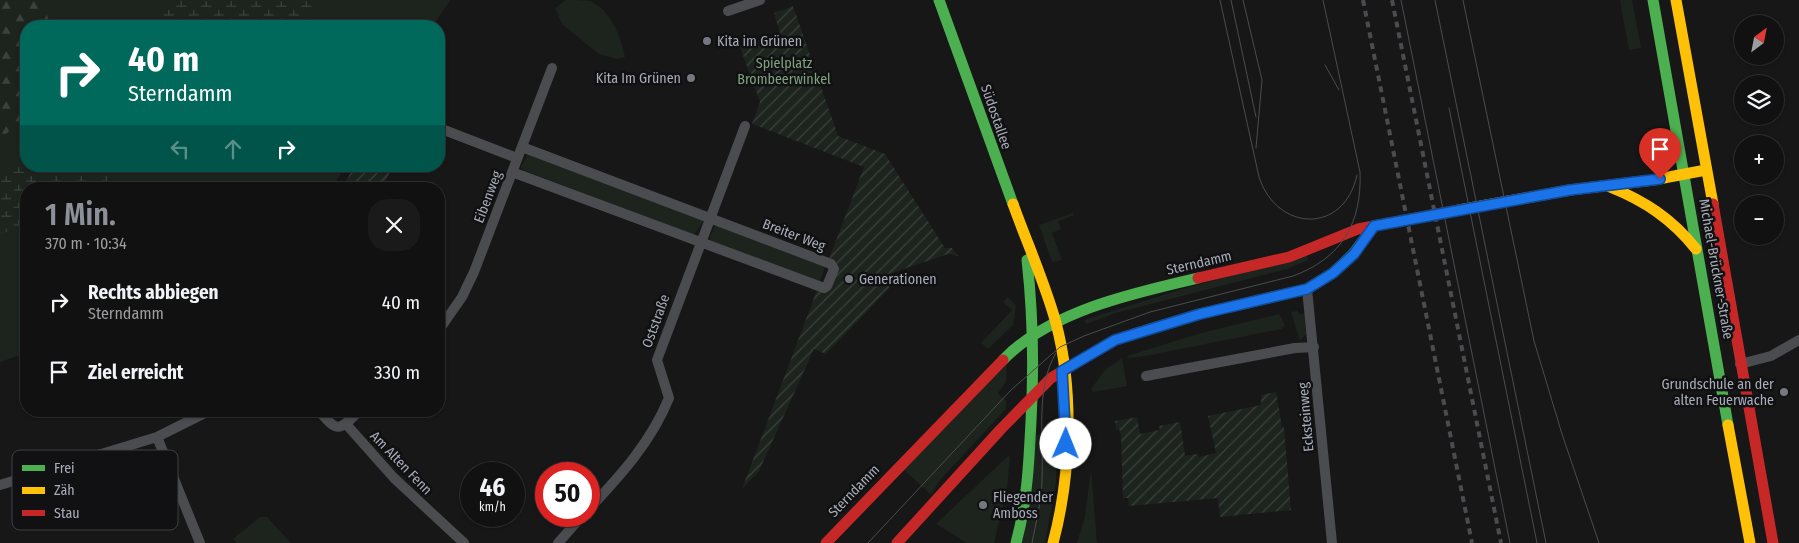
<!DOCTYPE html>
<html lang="de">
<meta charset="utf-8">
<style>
body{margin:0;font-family:"Fira Sans Condensed",sans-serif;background:#1a1a1a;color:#f1f3f6;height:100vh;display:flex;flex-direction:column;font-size:19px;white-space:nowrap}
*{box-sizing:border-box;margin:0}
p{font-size:16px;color:#9c9d9f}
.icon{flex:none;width:28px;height:28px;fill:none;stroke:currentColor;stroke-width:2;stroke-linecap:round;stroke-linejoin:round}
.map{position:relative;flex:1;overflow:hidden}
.panel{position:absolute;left:20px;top:182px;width:425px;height:235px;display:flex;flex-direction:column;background:#111;border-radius:20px;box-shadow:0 1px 4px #0004,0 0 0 1px #303131}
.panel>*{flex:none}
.top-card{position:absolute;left:20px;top:20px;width:425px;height:152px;border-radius:20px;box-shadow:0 1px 4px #0004,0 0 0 1px #303131;background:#00695c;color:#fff;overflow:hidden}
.needle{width:32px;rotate:32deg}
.buttons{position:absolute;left:1734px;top:15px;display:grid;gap:10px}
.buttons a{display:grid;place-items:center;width:50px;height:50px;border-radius:50%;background:#111;box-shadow:0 1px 4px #0004,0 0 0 1px #303131;font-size:25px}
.speed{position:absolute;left:460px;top:462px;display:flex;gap:10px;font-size:25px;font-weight:700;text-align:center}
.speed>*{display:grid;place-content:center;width:65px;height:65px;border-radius:50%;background:#111;box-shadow:0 1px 4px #0004,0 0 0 1px #303131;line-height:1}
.speed small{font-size:12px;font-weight:400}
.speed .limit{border:8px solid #d22;background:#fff;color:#111}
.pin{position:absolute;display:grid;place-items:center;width:42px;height:42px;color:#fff;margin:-51px -21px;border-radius:50% 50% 50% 0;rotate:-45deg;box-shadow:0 0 5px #0007}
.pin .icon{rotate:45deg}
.me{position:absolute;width:55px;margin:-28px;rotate:1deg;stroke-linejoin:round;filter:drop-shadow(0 0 4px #0008)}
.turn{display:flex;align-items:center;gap:18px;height:105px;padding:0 25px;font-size:22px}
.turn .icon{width:65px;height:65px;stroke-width:2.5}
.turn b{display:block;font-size:35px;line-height:42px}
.lanes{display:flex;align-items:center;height:48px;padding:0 25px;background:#0003;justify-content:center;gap:25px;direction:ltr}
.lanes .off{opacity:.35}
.round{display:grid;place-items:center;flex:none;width:52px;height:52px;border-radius:20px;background:#1a1a1a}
.summary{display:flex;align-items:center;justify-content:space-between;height:85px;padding:0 25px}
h1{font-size:30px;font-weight:600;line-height:38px;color:#8c9099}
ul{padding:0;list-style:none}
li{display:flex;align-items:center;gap:15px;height:70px;padding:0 25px}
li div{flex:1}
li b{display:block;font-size:19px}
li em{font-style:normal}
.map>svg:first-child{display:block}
</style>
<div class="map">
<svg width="1799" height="543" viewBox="0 0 1799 543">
<defs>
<pattern id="forest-firs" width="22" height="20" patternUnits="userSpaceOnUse" patternTransform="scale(1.25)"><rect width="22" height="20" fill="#1d241e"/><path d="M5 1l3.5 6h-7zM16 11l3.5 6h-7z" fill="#3b413d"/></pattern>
<pattern id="wetland-marsh" width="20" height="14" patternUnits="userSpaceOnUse" patternTransform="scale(1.25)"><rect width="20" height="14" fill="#1d241e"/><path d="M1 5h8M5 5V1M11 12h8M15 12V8" fill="none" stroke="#3b413d"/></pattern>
<pattern id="garden-furrows" width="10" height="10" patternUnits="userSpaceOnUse" patternTransform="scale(1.25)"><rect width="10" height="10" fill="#1d241e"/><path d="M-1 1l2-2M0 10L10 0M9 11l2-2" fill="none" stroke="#3b413d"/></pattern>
</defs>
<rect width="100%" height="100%" fill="#171717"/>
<path fill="#1d241e" d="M 0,0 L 450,0 L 433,26 L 26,26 Z
M 566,0 C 573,0 583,0 590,1 C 611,10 621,37 625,57 L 617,59 L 599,54 L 562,24 L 555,8 Z
M 1620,0 L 1632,0 L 1641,48 L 1629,50 Z
M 26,97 L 26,166 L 346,166 L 335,183 L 327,189 L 26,189 L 26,353 L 0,362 L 0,121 Z
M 528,154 L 702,220 L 703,222 L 694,235 L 523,170 L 521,167 Z
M 1073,213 L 1074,215 L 1058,221 L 1061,229 L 1052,233 L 1062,260 L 1052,262 L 1039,225 Z
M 715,226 L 719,226 L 825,267 L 820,282 L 711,241 L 710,237 Z
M 1307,256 L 1308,260 L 1287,269 L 1116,313 L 1086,324 L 1084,320 L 1185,288 Z
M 1008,297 L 1016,305 L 1013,325 L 988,349 L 981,343 L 1012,310 L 1003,302 Z
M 1298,311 L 1299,314 L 1304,314 L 1306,334 L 1300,341 L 1291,312 Z
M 1279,314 L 1285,325 L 1281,329 L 1145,356 L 1128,358 L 1127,356 L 1201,333 Z
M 1122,358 L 1127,386 L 1093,392 L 1091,389 L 1106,369 Z
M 1007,362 L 1006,382 L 998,393 L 1006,401 L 1006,409 L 939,481 L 931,495 L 903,469 Z
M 1057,419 L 1056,482 L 1045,543 L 1022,543 L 1035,437 L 1041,432 L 1041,435 L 1052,435 L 1053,423 Z
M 1008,456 L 1010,457 L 1007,489 L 994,543 L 967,543 L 936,524 Z
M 1091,469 L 1097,543 L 1077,543 L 1085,516 Z
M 260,517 L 267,517 L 291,543 L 237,543 L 233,539 Z"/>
<path fill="url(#forest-firs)" d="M 0,0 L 44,0 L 42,2 L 51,26 L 26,26 L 26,114 L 0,140 Z"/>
<path fill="url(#wetland-marsh)" d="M 176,0 L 327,0 L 303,26 L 150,26 Z
M 26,152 L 26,166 L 122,166 L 98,189 L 26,189 L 26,226 L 0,234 L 0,173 Z"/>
<path fill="url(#garden-furrows)" d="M 793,6 L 838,136 L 885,154 L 945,248 L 952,248 L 958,256 L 948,254 L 892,273 L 895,282 L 826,354 L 814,349 L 759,471 L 742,489 L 817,290 L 824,292 L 831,289 L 838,269 L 829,259 L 864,167 L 752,124 L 760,102 L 740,47 L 780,33 L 774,13 Z
M 355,166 L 393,166 L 382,189 L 338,189 L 343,186 Z
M 1276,392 L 1282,427 L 1284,427 L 1291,510 L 1220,517 L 1218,498 L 1129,506 L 1128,498 L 1123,498 L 1121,435 L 1119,429 L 1116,430 L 1115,421 L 1137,417 L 1140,434 L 1160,430 L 1159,426 L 1180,422 L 1185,456 L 1198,454 L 1199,457 L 1216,453 L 1208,416 L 1261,405 L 1261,395 Z"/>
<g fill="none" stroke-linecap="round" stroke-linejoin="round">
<path stroke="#4b4c50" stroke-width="10" d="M 728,11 L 760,0
M 439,128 L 517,158
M 512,172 L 824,288 L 827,286 L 834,269 L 831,264 L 522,147
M 1307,289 L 1332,543
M 439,330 L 462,297 L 474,272 L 552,68
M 1740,364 L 1771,356 L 1799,340
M 1146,376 L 1295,348 L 1314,347
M 319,411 C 338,433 339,431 359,411
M 346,424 L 394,478 L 464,543
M 157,437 L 200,543
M 0,485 L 157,437 L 209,411
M 589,509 C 621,475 651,442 669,398 L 657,360 L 745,126
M 558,543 L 582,516"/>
<path stroke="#4caf50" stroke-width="11" d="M 939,0 L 1013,204
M 1653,0 L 1728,425
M 1134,334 L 1200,314 L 1307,289 L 1333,273 L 1353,254 L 1374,226
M 1003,360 C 1050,311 1133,293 1198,278
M 1016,543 C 1027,503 1029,463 1031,421 C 1034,367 1033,314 1027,260"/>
<path stroke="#ffc107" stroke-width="11" d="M 1676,0 L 1713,204
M 1610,187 C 1645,201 1672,219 1696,249
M 1013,204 C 1027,243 1045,283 1056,323 C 1074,391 1071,476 1053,543
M 1459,210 L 1570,190 L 1653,180 L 1706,170
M 1728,425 L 1750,543"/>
<path stroke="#c62828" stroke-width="11" d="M 1713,204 L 1773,543
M 1198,278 L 1289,257 L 1358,229 L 1459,210
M 826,543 L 1003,360
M 897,543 L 1001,429 L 1051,378 L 1115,340 L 1134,334"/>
<path stroke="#4b4c4f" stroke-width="1" d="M 1220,0 L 1259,177 C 1277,232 1344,235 1357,175
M 1231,0 L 1256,117
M 1243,0 L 1262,80 L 1256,148
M 1401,0 L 1510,543
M 1435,0 L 1546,543
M 1463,0 L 1534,341 L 1562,434 L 1599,543
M 1325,65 L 1339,90
M 1449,108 L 1537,543
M 868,543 L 1011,390 L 1060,347 L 1084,336 L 1150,312 L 1293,276 C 1342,258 1362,223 1360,172 L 1323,0
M 1032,543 C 1036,522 1042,500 1042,478 C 1044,439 1035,387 1056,353"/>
<path stroke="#4b4c4f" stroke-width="4" stroke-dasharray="6 5" stroke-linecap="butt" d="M 1363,0 L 1472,543
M 1392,0 L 1501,543"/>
</g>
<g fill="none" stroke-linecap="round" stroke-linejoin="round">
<defs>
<path id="route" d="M 1066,444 L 1062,371 L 1115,340 L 1200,314 L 1307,289 L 1333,273 L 1354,254 L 1374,226 L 1570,190 L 1660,179"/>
</defs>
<use href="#route" stroke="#114b97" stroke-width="12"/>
<use href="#route" stroke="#1a73e8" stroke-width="9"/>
</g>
<g fill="#757880" stroke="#111113" stroke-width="2">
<circle cx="707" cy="41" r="5"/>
<circle cx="691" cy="78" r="5"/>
<circle cx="849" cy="279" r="5"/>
<circle cx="1784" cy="392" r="5"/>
<circle cx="983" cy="505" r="5"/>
</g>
<g text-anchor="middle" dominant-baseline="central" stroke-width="5" stroke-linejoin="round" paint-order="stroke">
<g font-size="14" fill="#a8adb8" stroke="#111113" text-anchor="start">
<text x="717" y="41">Kita im Grünen</text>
<text x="681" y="78" text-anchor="end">Kita Im Grünen</text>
<text x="859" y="279">Generationen</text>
<text x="1774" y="384" text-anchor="end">Grundschule an der<tspan x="1774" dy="16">alten Feuerwache</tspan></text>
<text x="993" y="497">Fliegender<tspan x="993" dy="16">Amboss</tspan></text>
</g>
<g font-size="14" fill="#7fa381" stroke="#111113">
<text x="784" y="63">Spielplatz<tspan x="784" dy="16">Brombeerwinkel</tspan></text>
</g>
<g font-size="14" fill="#a8adb8" stroke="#111113">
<text transform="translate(996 117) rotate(71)">Südostallee</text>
<text transform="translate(488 197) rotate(-69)">Eibenweg</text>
<text transform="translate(794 235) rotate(21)">Breiter Weg</text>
<text transform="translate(1199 263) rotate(-13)">Sterndamm</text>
<text transform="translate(1716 269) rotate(80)">Michael-Brückner-Straße</text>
<text transform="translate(656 321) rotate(-70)">Oststraße</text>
<text transform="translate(1306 417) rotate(-95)">Ecksteinweg</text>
<text transform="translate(401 463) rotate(46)">Am Alten Fenn</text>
<text transform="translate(854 491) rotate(-46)">Sterndamm</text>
</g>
</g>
<rect x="12" y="450" width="166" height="80" rx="8" fill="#111113" stroke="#3e4045" stroke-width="1"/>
<rect x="22" y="465" width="23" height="6" fill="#4caf50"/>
<rect x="22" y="487" width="23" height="7" fill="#ffc107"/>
<rect x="22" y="510" width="23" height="6" fill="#c62828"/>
<g font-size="14" fill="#a8adb8">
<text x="54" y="473">Frei</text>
<text x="54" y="495">Zäh</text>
<text x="54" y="518">Stau</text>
</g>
</svg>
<div class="buttons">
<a><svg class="needle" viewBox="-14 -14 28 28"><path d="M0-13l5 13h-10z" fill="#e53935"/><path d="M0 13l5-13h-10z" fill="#9c9d9f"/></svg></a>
<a><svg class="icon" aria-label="layers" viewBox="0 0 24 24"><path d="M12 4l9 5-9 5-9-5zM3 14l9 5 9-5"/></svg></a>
<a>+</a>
<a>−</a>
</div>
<div class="speed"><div>46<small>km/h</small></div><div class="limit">50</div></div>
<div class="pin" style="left:1660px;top:179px;background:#d93025"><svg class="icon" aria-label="arrive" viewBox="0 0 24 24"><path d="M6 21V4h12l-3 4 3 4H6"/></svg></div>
<svg class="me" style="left:1066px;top:444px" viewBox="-20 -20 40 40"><circle r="19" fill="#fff"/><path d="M0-13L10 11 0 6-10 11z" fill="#1a73e8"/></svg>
<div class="top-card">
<div class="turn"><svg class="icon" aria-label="right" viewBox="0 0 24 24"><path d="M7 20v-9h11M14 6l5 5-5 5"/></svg><div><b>40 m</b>Sterndamm</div></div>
<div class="lanes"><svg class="icon off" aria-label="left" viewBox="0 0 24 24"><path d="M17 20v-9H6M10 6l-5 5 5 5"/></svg><svg class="icon off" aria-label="ahead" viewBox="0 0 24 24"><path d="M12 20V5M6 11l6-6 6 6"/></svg><svg class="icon" aria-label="right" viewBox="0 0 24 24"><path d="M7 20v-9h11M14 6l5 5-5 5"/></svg></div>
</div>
<section class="panel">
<div class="summary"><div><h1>1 Min.</h1><p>370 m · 10:34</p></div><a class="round"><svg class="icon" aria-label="close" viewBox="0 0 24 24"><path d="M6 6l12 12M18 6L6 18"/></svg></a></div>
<ul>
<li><svg class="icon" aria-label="right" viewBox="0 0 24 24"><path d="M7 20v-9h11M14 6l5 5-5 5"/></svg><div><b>Rechts abbiegen</b><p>Sterndamm</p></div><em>40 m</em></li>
<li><svg class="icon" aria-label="arrive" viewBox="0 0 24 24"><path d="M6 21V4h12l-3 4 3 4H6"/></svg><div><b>Ziel erreicht</b></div><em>330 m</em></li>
</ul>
</section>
</div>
